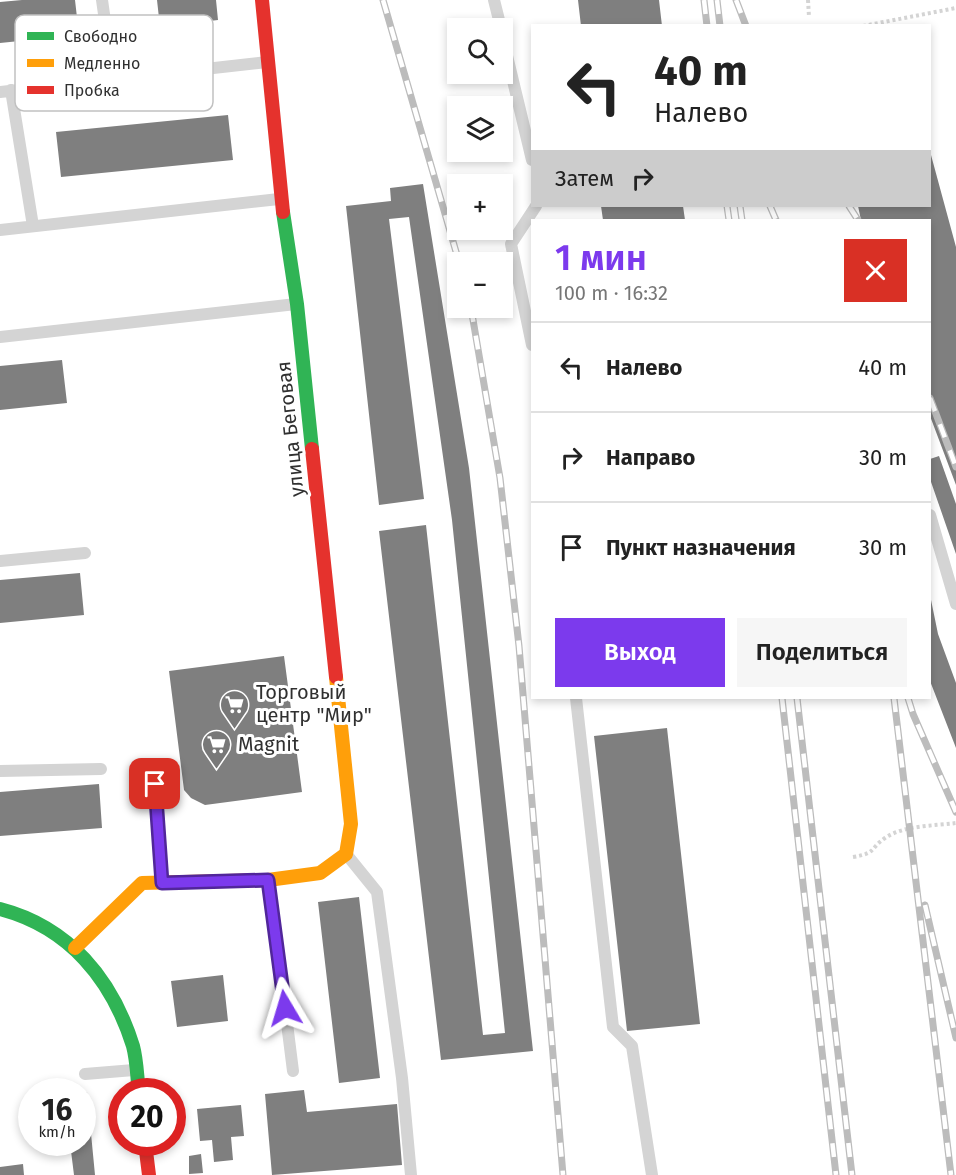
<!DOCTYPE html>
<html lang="ru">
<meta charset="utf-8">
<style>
body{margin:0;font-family:"Fira Sans",sans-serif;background:#f6f6f6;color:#222;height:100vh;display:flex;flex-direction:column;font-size:22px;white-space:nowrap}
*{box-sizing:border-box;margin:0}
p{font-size:20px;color:#767676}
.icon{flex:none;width:33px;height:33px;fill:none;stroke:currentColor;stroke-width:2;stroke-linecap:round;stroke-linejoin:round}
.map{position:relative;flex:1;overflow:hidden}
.drawer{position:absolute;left:531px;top:219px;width:400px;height:480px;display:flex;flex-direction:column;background:#fff;border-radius:0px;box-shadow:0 3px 9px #0003}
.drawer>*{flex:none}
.top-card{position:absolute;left:531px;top:24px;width:400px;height:183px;border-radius:0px;box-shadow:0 3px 9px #0003;background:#fff;color:#222;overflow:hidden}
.fabs{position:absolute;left:447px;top:18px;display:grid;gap:12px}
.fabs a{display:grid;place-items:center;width:66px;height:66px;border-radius:0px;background:#fff;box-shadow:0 3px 9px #0003;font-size:30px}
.speed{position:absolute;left:18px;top:1078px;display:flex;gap:12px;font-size:30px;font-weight:700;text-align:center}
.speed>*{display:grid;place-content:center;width:78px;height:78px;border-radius:50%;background:#fff;box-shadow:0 3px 9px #0003;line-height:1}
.speed small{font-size:15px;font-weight:400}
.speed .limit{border:9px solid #d22;background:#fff;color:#111}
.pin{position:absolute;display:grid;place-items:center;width:51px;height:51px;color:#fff;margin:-26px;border-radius:12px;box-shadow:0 3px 9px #0006}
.me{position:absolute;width:66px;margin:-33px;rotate:353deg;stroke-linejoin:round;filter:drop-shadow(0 0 4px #0008)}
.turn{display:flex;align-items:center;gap:21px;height:126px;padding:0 24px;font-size:27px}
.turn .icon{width:78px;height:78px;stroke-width:2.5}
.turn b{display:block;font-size:42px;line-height:51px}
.then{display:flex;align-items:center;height:57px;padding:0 24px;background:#0003;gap:12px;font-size:22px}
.round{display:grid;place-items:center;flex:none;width:63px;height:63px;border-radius:0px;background:#f6f6f6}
.head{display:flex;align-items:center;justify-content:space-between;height:102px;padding:0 24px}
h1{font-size:36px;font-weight:600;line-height:45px;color:#7c3aed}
.primary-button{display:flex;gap:12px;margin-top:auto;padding:12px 24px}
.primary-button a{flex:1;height:69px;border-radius:0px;background:#7c3aed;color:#fff;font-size:24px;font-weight:600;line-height:69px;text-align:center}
.primary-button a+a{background:#f6f6f6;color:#222}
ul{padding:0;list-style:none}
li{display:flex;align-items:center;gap:18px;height:90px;padding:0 24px;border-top:2px solid #e0e0e0}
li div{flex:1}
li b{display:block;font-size:22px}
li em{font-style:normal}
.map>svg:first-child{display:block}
</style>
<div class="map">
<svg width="956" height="1175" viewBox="0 0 956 1175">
<rect width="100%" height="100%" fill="#fff"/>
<path fill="#7f7f7f" d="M 22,0 L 75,0 L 79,35 L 0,43 L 0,2 Z
M 157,0 L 216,0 L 218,20 L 160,27 Z
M 578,0 L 659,0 L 662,26 L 581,26 Z
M 228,115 L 233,160 L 61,177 L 56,132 Z
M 931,155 L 956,247 L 956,485 L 930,416 L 930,220 L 861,220 L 858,206 L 930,206 Z
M 423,184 L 469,468 L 533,1051 L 441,1060 L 379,531 L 426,525 L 483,1035 L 505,1033 L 452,520 L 409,217 L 389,219 L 424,499 L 379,505 L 346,206 L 391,201 L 390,188 Z
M 601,206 L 683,206 L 685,220 L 603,220 Z
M 62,360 L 67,403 L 0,410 L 0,366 Z
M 939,456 L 956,504 L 956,554 L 930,479 L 930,459 Z
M 80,573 L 84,615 L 0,623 L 0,580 Z
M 930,595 L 938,634 L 956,683 L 956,748 L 930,681 Z
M 284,656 L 302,792 L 205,805 L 191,798 L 184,790 L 169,671 Z
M 667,728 L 700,1024 L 627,1031 L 594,736 Z
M 99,784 L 102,828 L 0,836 L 0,792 Z
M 359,897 L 380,1078 L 339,1083 L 318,902 Z
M 223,975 L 228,1021 L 177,1027 L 171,981 Z
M 304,1090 L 307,1112 L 397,1104 L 402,1165 L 272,1175 L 265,1094 Z
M 82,1092 L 87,1092 L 95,1175 L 74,1175 L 70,1143 L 82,1143 Z
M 241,1105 L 244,1136 L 231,1137 L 233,1160 L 214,1162 L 212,1140 L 200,1141 L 197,1109 Z
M 201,1154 L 203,1173 L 189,1174 L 189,1156 Z
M 23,1164 L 24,1175 L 0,1175 L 0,1167 Z"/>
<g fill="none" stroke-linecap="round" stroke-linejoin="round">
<path stroke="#d4d4d4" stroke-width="4" stroke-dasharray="3 3" stroke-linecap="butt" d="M 808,0 L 809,17
M 863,26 L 956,8
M 853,857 C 877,853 869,849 885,838 C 904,825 934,826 956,823"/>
<path stroke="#d4d4d4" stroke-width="12" d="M 102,0 L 113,78
M 494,0 L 501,28
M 502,35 L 532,160
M 11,90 L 33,226
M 0,92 L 267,62
M 0,230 L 279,199
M 0,337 L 296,304
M 532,345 L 511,244 L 536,206
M 930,515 L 956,604
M 0,561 L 85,553
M 576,698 L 613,1027 L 632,1046 L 652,1175
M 0,771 L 101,769
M 155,784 L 162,882
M 347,855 L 377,892 L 402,1078 L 411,1175
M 269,881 L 293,1071
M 85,1074 L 134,1070"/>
<path stroke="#30b455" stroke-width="14" d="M 283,212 L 297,304 L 312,449
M 0,909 C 69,927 112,979 133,1046 C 137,1061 137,1077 139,1092"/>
<path stroke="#ff9f0a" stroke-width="14" d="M 75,948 L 142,883 L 268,880 L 320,873 L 346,854 L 351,824 L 336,677"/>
<path stroke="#e5322d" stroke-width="14" d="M 262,0 L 283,212
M 312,449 L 336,677
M 145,1143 L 149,1175"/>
<defs>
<path id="rail" d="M 383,0 L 459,262
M 704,0 L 707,26
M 717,0 L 720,26
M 736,0 L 746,26
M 727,206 L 729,220
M 740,206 L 742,220
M 770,206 L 776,220
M 849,206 L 858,220
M 471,308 L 500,478 L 519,646 L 563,1175
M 930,398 L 956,467
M 782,698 L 836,1175
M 797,698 L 852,1175
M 894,698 L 951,1175
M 908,698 L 913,714 L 956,812
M 925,905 L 956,1038"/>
</defs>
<use href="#rail" stroke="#bcbcbc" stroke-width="7"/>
<use href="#rail" stroke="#fff" stroke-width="4.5" stroke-dasharray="14" stroke-linecap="butt"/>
</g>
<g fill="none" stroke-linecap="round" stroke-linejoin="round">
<defs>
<path id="route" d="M 155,784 L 162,883 L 268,880 L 285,1008"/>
</defs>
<use href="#route" stroke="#51269a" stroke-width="15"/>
<use href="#route" stroke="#7c3aed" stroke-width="10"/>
</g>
<defs>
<symbol id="supermarket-pin" viewBox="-11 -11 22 30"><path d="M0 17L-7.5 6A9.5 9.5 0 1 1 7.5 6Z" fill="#787878" stroke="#fff"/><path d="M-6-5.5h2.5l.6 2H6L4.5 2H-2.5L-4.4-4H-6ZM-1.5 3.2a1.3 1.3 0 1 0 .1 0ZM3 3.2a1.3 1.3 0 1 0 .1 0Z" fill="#fff"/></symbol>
</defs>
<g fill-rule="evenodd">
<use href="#supermarket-pin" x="218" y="688" width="33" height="45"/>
<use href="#supermarket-pin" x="200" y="728" width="33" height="45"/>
</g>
<g text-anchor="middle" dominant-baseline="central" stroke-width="6" stroke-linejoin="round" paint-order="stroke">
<g font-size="20" fill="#303030" stroke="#fff">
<text transform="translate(290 429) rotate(-96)">улица Беговая</text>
</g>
<g font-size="20" fill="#303030" stroke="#fff" text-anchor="start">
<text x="256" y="692">Торговый<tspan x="256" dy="23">центр "Мир"</tspan></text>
<text x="238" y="744">Magnit</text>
</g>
</g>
<rect x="15" y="15" width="198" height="96" rx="9" fill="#fff" stroke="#c1c1c1" stroke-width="1.5"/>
<rect x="27" y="32" width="27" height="8" fill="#30b455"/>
<rect x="27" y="59" width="27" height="8" fill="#ff9f0a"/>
<rect x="27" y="86" width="27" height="8" fill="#e5322d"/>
<g font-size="16" fill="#303030">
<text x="64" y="42">Свободно</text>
<text x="64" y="69">Медленно</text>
<text x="64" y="96">Пробка</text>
</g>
</svg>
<div class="fabs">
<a><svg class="icon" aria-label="search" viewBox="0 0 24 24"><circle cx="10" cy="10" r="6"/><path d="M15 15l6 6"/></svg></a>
<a><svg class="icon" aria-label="layers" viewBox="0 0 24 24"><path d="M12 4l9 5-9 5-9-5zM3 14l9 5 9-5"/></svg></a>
<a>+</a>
<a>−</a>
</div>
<div class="speed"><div>16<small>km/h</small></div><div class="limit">20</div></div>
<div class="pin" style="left:155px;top:784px;background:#d93025"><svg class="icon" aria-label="arrive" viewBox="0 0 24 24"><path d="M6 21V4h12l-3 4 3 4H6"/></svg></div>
<svg class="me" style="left:285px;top:1008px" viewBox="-20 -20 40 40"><path d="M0-17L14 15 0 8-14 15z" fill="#7c3aed" stroke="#fff" stroke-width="4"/></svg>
<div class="top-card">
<div class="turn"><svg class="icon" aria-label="left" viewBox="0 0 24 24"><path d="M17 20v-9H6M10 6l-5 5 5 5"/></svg><div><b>40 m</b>Налево</div></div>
<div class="then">Затем<svg class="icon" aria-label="right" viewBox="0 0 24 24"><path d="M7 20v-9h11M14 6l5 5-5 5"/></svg></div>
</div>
<section class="drawer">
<div class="head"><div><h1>1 мин</h1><p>100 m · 16:32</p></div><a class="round" style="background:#d93025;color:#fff"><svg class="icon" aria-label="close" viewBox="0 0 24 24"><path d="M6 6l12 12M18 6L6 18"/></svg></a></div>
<ul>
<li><svg class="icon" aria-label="left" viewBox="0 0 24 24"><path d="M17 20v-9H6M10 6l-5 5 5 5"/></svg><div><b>Налево</b></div><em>40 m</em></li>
<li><svg class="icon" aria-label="right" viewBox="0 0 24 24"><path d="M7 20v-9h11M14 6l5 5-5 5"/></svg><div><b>Направо</b></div><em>30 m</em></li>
<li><svg class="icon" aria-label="arrive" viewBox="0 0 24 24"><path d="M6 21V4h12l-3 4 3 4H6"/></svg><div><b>Пункт назначения</b></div><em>30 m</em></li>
</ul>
<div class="primary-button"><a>Выход</a><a>Поделиться</a></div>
</section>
</div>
